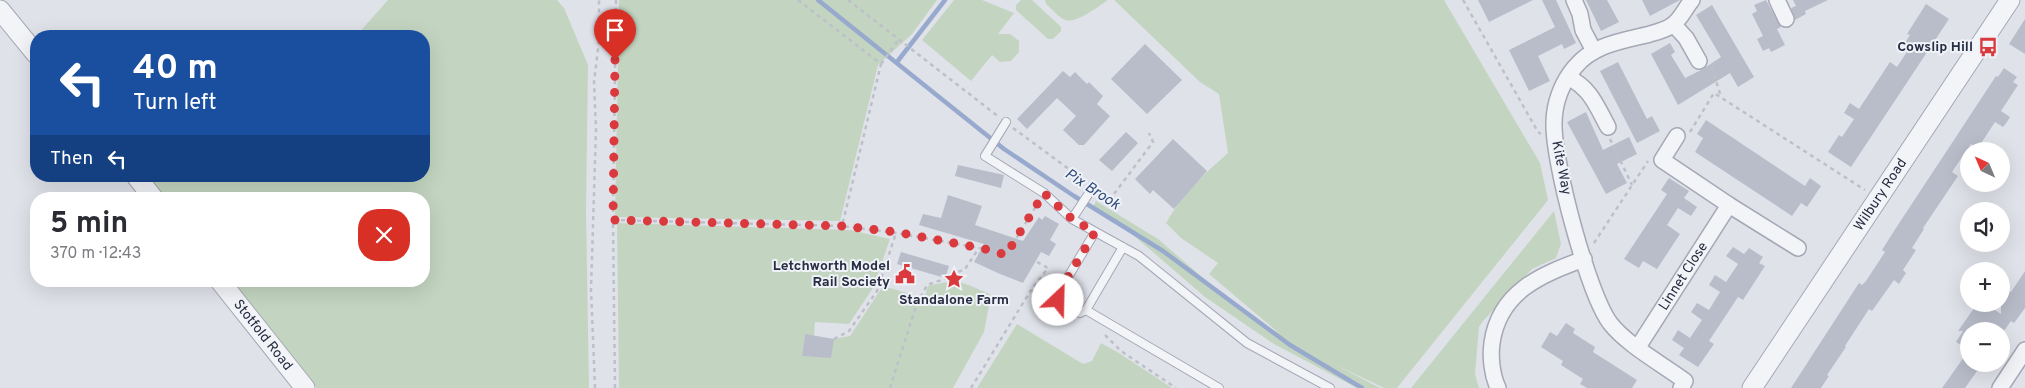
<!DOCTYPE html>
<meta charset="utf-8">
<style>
body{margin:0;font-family:Overpass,sans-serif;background:#f7f7f7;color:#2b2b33;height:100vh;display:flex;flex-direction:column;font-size:19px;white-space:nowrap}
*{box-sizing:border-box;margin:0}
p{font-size:16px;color:#7c7c81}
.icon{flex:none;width:28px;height:28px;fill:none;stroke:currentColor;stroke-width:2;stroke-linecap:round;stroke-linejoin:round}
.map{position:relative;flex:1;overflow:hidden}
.drawer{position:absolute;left:30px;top:192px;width:400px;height:95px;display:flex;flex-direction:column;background:#fff;border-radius:20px;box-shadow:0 5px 20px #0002}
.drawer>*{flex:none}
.top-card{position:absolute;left:30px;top:30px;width:400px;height:152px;border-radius:20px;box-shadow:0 5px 20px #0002;background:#1a4fa0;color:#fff;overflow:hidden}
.needle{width:32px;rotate:316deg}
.tools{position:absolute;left:1960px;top:142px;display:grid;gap:10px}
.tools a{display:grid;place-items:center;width:50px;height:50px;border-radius:50%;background:#fff;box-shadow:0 5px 20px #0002;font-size:25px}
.pin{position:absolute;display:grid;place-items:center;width:42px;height:42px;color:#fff;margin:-51px -21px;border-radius:50% 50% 50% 0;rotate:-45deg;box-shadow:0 0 5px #0007}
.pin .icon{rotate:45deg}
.me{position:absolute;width:55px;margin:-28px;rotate:24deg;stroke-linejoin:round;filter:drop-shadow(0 0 4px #0008)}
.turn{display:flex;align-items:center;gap:18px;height:105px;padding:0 20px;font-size:22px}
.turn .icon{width:65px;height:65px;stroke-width:2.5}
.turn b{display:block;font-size:35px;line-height:42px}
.then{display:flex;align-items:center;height:48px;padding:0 20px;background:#0003;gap:10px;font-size:19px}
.round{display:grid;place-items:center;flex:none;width:52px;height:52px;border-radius:20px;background:#f7f7f7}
.headline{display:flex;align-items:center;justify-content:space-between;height:85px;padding:0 20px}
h1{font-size:30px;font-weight:700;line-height:38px}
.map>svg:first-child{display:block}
</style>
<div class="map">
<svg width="2025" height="388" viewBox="0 0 2025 388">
<rect width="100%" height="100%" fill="#e0e2ea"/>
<path fill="#c3d5c0" d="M 388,0 L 557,0 L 564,8 L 588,65 L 586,210 L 589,388 L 317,388 L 231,281 L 424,281 L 424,199 L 164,199 L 147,176 L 424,176 L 424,36 L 356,36 Z
M 619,0 L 937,0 L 912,34 L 878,65 L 840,221 L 615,217 Z
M 954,0 L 982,0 L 1014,13 L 998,34 L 1010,34 L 1019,41 L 1019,52 L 1011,61 L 1000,62 L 992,55 L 971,81 L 922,40 Z
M 1021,0 L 1032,0 L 1061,27 L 1061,31 L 1053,39 L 1048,39 L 1016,10 L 1016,5 Z
M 1045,0 L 1108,0 C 1099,6 1076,24 1065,20 C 1058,17 1051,8 1046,4 Z
M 1114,0 L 1444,0 L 1540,163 L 1548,200 L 1397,388 L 1384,388 L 1334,364 L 1380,388 L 1357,388 L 1274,344 L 1205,297 L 1133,235 L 1093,208 L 1096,201 L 1158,239 L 1216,289 L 1265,325 L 1280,334 L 1209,274 L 1218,263 L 1181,238 L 1166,223 C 1181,196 1205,173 1228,153 L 1219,94 L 1200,82 Z
M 1554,211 L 1561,244 L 1556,258 L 1532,269 L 1483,321 L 1479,327 L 1475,374 L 1479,388 L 1411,388 Z
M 617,223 L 850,230 L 890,239 L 873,288 L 849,324 L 815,322 L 814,336 L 805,335 L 802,356 L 834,339 L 850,336 L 883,286 L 924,298 L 928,286 C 959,278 963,282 991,295 L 984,332 L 953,388 L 619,388 Z
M 1017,324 L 1083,364 L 1092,361 L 1101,343 L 1119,353 L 1172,388 L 977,388 Z"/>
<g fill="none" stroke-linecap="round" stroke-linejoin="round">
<path stroke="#97aacd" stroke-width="4.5" d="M 818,0 L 1004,149 L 1074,196 L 1163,251 L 1290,345 L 1362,388
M 897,62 L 945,0"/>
</g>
<path fill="#b9bdca" d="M 1478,0 L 1533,0 L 1489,22 Z
M 1542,0 L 1556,0 L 1576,43 L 1564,49 L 1562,44 L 1538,56 L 1550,81 L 1529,91 L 1509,50 L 1555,27 Z
M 1586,0 L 1607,0 L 1619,22 L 1601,31 Z
M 1642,0 L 1680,0 L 1650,16 Z
M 1766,0 L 1781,27 L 1777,29 L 1785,45 L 1771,52 L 1769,48 L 1763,51 L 1757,39 L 1763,36 L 1752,14 L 1757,11 L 1754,5 Z
M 1793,0 L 1828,0 L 1805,11 L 1806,14 L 1795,20 L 1791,8 L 1796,6 Z
M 1926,4 L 1949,19 L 1851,167 L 1828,152 L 1839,135 L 1842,137 L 1854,119 L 1844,113 L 1850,103 L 1859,109 L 1890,62 L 1897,67 L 1910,47 L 1905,43 L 1910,35 L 1907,34 Z
M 1712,5 L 1754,77 L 1738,87 L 1730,73 L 1678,105 L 1651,54 L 1670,43 L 1675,52 L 1671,55 L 1685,78 L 1703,69 L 1721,57 L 1696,15 Z
M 2025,19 L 2025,54 L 2009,44 Z
M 1145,44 L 1182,80 L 1147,114 L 1111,79 Z
M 1618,62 L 1647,119 L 1652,116 L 1660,131 L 1637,143 L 1600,71 Z
M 2004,68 L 2017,77 L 2013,82 L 2018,85 L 2001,111 L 2010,117 L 2007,122 L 2003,127 L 1995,122 L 1978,148 L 1971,144 L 1952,172 L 1958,176 L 1923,228 L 1924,229 L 1912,248 L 1916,250 L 1903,270 L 1906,273 L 1899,284 L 1894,280 L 1872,311 L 1869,309 L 1845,346 L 1846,347 L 1827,375 L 1829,376 L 1821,388 L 1791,388 L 1859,283 L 1862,285 L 1866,281 L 1885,252 L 1882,250 L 1894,231 L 1996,76 L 1998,77 Z
M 1063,71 L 1070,77 L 1075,72 L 1087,84 L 1089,82 L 1103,96 L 1097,104 L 1110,116 L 1084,145 L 1079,145 L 1063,130 L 1076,116 L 1057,98 L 1027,129 L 1017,119 Z
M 1586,112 L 1603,150 L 1629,137 L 1637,154 L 1617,164 L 1627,183 L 1606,194 L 1567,122 Z
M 1706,120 L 1805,186 L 1810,178 L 1821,186 L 1807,207 L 1801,203 L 1792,216 L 1695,152 L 1703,138 L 1697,134 Z
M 1126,132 L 1138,143 L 1112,171 L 1099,160 Z
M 1173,139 L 1207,171 L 1174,209 L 1153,190 L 1150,194 L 1135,179 Z
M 958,165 L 1004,175 L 1001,188 L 955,176 Z
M 1669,178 L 1689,191 L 1684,198 L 1697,207 L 1691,216 L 1678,208 L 1667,225 L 1680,234 L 1657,269 L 1643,261 L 1639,268 L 1624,259 L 1667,194 L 1661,190 Z
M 948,195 L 982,206 L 975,225 L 1023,241 L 1039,217 L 1042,220 L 1045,216 L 1059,224 L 1050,240 L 1056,244 L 1049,256 L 1041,252 L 1023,283 L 1000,274 L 974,262 L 984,244 L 919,225 L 923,214 L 941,218 Z
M 1733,247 L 1744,254 L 1749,248 L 1763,257 L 1759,263 L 1765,266 L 1743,300 L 1738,297 L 1709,341 L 1714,344 L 1698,367 L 1679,355 L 1684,348 L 1672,340 L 1678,330 L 1690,338 L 1702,320 L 1691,312 L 1697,303 L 1709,310 L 1720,292 L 1709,285 L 1715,275 L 1726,282 L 1738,264 L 1726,256 Z
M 901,252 L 949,266 L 945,278 L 897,264 Z
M 2025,271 L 2025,308 L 2014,323 L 2011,321 L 2001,335 L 2001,331 L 1969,331 L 1969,364 L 1982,364 L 1965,388 L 1942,388 L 1969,350 L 1956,342 L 1963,331 L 1958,331 L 1977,304 L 1986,304 L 2001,314 L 2001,294 L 2005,288 L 2011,292 Z
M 1566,323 L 1575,329 L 1573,333 L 1595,347 L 1593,352 L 1637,380 L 1632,388 L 1587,388 L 1580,384 L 1583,379 L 1561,365 L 1563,361 L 1541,347 L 1550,332 L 1557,336 Z
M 805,334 L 834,339 L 831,358 L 802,356 Z"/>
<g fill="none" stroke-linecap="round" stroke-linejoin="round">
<defs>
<path id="service" d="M 1006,122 L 985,156 L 1044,193 L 1072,219 L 1139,256 L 1247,343 L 1330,388
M 1072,219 L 1093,187
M 1095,232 L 1059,292 L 1058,300 L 1080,313 L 1086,310 L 1123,247
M 1086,310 L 1219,388"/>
<g id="minor">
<path d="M 1574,0 L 1580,14 L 1583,30 L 1594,51"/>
<path d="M 1777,0 L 1786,19"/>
<path d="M 1674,25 L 1686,38 L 1699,61"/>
<path d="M 1568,77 C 1591,89 1596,105 1608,127"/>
<path d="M 1677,136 L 1662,160 L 1729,205 L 1798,248"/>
<path id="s1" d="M 1638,347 L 1729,205"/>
<path d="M 1498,388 C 1492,375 1490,357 1492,343 C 1499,292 1540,275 1584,259"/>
<path d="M 1681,388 L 1685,381 C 1662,364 1627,345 1610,323 C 1588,293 1553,162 1554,123 C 1554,103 1562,82 1575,67 C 1594,44 1623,41 1650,34 C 1657,32 1665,30 1671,26 C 1681,20 1685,8 1692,0"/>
<path d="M 2000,388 L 2025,350"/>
</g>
<g id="tertiary">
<path d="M 0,10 L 36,54"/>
<path d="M 136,176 L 154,199"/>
<path id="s2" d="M 220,281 L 305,388"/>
<path id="s3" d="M 1752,388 L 2010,0"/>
</g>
</defs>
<use href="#service" stroke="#a5a8b5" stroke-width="10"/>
<use href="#minor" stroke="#a5a8b5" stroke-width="18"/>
<use href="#tertiary" stroke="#a5a8b5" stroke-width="21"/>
<path stroke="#bec0c9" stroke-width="2.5" stroke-dasharray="4 4" stroke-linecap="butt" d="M 798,0 L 881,64 L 842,226
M 848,0 L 999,117
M 1463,0 L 1538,132 L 1541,134
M 881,64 L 899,39
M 1712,67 L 1721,97
M 1013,128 L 1085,181
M 1690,132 L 1714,93 L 1865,190
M 1610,139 L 1632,185
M 1102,192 L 1111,198 L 1153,142 L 1149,133
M 613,220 L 616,0
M 1594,243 L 1648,161
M 1037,262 L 1048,268 L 1031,290 L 1049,299
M 1105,335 L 1121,351 L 1176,388
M 834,339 L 849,331 L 877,291 L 896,233
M 595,388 L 591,289 L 596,129 L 594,82 L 599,41 L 599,0
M 615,388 L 613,220 L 842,226 L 896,233 L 985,249 L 1006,255 L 1038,203
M 890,388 L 916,306 L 927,285 L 953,276 L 956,273 L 965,269 L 979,248
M 971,388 L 1031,290"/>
<use href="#service" stroke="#f3f4f8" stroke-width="8"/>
<use href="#minor" stroke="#f3f4f8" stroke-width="15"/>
<use href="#tertiary" stroke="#f3f4f8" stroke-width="19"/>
</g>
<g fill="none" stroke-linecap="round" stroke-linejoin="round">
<path stroke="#da3a3d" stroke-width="9" stroke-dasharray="0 16.2" d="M 615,60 L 613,220 L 842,226 L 896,232 L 985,249 L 1006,255 L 1044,193 L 1072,219 L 1095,232 L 1059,292 L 1058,300"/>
</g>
<defs>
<symbol id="bus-bare" viewBox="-9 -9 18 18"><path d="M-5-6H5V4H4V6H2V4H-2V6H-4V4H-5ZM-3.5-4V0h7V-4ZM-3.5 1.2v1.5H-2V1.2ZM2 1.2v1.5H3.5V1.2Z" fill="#da3a3d" stroke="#eff2f7" stroke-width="2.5" paint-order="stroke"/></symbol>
<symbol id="civic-bare" viewBox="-9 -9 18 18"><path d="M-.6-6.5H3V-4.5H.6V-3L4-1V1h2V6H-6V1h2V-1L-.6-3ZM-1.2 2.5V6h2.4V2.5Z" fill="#da3a3d" stroke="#eff2f7" stroke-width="2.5" paint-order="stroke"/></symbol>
<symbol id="sight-bare" viewBox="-9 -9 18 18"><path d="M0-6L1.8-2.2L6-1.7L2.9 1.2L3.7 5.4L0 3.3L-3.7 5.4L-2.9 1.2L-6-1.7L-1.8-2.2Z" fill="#da3a3d" stroke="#eff2f7" stroke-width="2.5" paint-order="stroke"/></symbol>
</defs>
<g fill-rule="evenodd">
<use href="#bus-bare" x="1974" y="33" width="28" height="28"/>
<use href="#civic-bare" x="891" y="260" width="28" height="28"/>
<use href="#sight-bare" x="940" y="265" width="28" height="28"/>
</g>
<g text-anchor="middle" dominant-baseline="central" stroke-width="4" stroke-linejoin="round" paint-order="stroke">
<g font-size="14" font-weight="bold" fill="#272d43" stroke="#eff2f7" text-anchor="end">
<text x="1973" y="47">Cowslip Hill</text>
<text x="890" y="266">Letchworth Model<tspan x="890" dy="16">Rail Society</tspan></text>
<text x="954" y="300" text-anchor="middle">Standalone Farm</text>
</g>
<g font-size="14" fill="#272d43" stroke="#eff2f7">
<text transform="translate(1561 168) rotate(79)">Kite Way</text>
<text stroke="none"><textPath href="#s3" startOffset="232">Wilbury Road</textPath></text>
<text stroke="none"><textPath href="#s1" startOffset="84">Linnet Close</textPath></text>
<text stroke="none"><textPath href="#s2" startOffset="69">Stotfold Road</textPath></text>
</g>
<g font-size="15" font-style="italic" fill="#2d467a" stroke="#eff2f7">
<text transform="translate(1092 190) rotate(33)">Pix Brook</text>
</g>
</g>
</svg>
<div class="tools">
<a><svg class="needle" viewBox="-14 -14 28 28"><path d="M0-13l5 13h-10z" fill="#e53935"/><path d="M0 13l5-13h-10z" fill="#7c7c81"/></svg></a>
<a><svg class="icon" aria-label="sound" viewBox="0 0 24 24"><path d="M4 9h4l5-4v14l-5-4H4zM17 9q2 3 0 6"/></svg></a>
<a>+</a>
<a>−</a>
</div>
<div class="pin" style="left:615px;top:60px;background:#d93025"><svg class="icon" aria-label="arrive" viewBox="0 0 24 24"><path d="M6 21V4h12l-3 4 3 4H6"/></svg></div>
<svg class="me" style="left:1058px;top:300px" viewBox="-20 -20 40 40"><circle r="19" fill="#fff"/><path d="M0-13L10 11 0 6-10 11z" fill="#da3a3d"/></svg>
<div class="top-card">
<div class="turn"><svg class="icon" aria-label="left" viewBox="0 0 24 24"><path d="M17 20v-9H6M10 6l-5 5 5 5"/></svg><div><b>40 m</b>Turn left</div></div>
<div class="then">Then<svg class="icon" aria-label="left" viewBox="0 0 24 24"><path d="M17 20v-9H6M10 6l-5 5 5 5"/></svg></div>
</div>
<section class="drawer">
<div class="headline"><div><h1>5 min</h1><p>370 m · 12:43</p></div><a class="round" style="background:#d93025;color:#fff"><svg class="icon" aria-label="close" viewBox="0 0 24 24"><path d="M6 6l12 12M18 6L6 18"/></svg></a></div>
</section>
</div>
